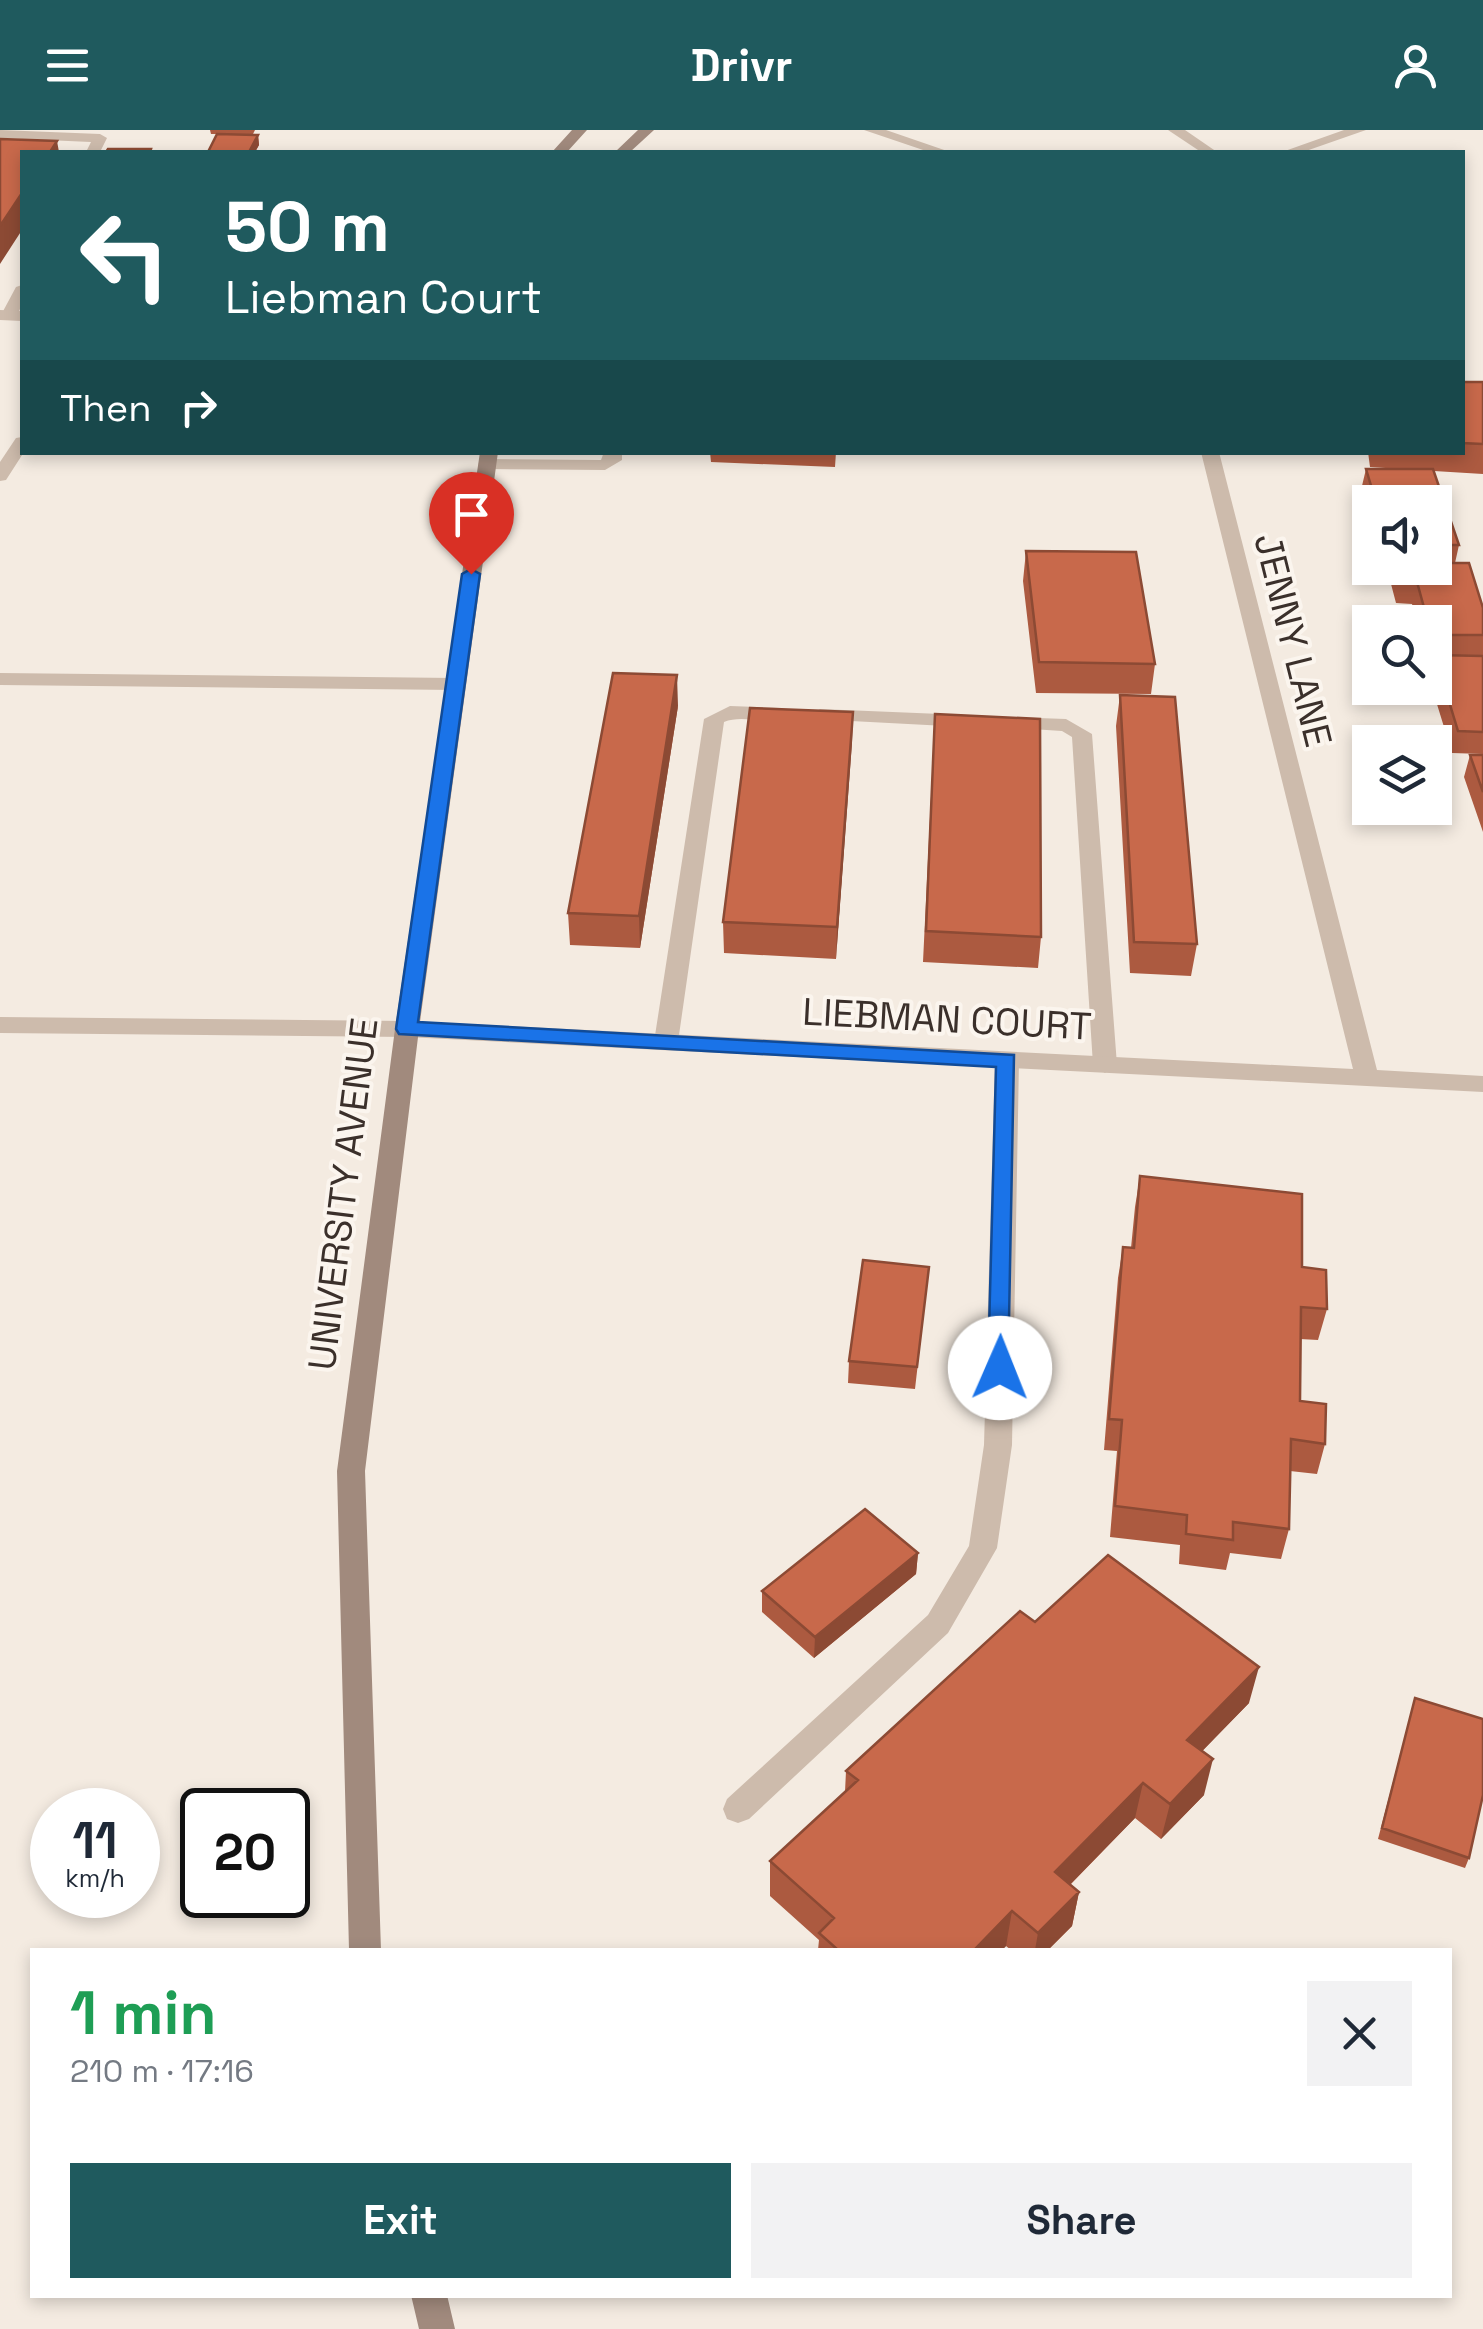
<!DOCTYPE html>
<meta charset="utf-8">
<style>
body{margin:0;font-family:"Space Grotesk",sans-serif;background:#f2f2f3;color:#1f2937;height:100vh;display:flex;flex-direction:column;font-size:38px;white-space:nowrap}
*{box-sizing:border-box;margin:0}
p{font-size:32px;color:#747a83}
.icon{flex:none;width:55px;height:55px;fill:none;stroke:currentColor;stroke-width:2;stroke-linecap:round;stroke-linejoin:round}
.map{position:relative;flex:1;overflow:hidden}
.details{position:absolute;left:30px;top:1818px;width:1422px;height:350px;display:flex;flex-direction:column;background:#fff;border-radius:0px;box-shadow:0 5px 15px #0003}
.details>*{flex:none}
.hud{position:absolute;left:20px;top:20px;width:1445px;height:305px;border-radius:0px;box-shadow:0 5px 15px #0003;background:#1f5a5e;color:#fff;overflow:hidden}
.controls{position:absolute;left:1352px;top:355px;display:grid;gap:20px}
.controls a{display:grid;place-items:center;width:100px;height:100px;border-radius:0px;background:#fff;box-shadow:0 5px 15px #0003;font-size:50px}
.speed{position:absolute;left:30px;top:1658px;display:flex;gap:20px;font-size:50px;font-weight:700;text-align:center}
.speed>*{display:grid;place-content:center;width:130px;height:130px;border-radius:50%;background:#fff;box-shadow:0 5px 15px #0003;line-height:1}
.speed small{font-size:25px;font-weight:400}
.speed .limit{border:5px solid #111;border-radius:15px;background:#fff;color:#111}
.pin{position:absolute;display:grid;place-items:center;width:85px;height:85px;color:#fff;margin:-102px -42px;border-radius:50% 50% 50% 0;rotate:-45deg;box-shadow:0 0 10px #0007}
.pin .icon{rotate:45deg}
.me{position:absolute;width:110px;margin:-55px;rotate:1deg;stroke-linejoin:round;filter:drop-shadow(0 0 8px #0008)}
.turn{display:flex;align-items:center;gap:35px;height:210px;padding:0 40px;font-size:45px}
.turn .icon{width:130px;height:130px;stroke-width:2.5}
.turn b{display:block;font-size:70px;line-height:85px}
.then{display:flex;align-items:center;height:95px;padding:0 40px;background:#0003;gap:20px;font-size:38px}
.round{display:grid;place-items:center;flex:none;width:105px;height:105px;border-radius:0px;background:#f2f2f3}
.head{display:flex;align-items:center;justify-content:space-between;height:170px;padding:0 40px}
h1{font-size:60px;font-weight:800;line-height:75px;color:#1e9e55}
.cta{display:flex;gap:20px;margin-top:auto;padding:20px 40px}
.cta a{flex:1;height:115px;border-radius:0px;background:#1f5a5e;color:#fff;font-size:40px;font-weight:800;line-height:115px;text-align:center}
.cta a+a{background:#f2f2f3;color:#1f2937}
header{display:flex;justify-content:space-between;align-items:center;height:130px;padding:0 40px;background:#1f5a5e;color:#fff;font-size:45px;font-weight:800}
.map>svg:first-child{display:block}
</style>
<header><svg class="icon" aria-label="menu" viewBox="0 0 24 24"><path d="M4 6h16M4 12h16M4 18h16"/></svg>Drivr<svg class="icon" aria-label="person" viewBox="0 0 24 24"><circle cx="12" cy="8" r="4"/><path d="M4 21q1-7 8-7t8 7"/></svg></header>
<div class="map">
<svg width="1483" height="2199" viewBox="0 0 1483 2199">
<rect width="100%" height="100%" fill="#f4ebe1"/>
<g fill="none" stroke-linecap="round" stroke-linejoin="round">
<path fill="#cdbbac" fill-rule="evenodd" d="M 0,0 L 100,4 L 107,8 L 100,22 L 86,22 L 91,12 L 0,8 Z
M 1168,0 L 1185,0 L 1217,22 L 1201,22 Z
M 1344,0 L 1366,0 L 1303,22 L 1282,22 Z
M 22,155 L 22,175 L 17,185 L 3,188 L 1,185 L 16,157 Z
M 22,307 L 24,322 L 6,350 L 0,351 L 0,332 L 16,308 Z
M 604,322 L 622,322 L 622,330 L 605,340 L 487,339 L 478,334 L 487,329 L 601,330 Z
M 0,543 L 455,548 L 465,554 L 455,560 L 0,555 Z
M 730,576 L 780,578 L 790,584 C 773,598 744,583 724,592 L 678,912 L 666,920 L 654,912 L 704,589 Z
M 820,579 L 965,585 L 975,591 L 965,597 L 813,589 L 810,585 Z
M 1010,587 L 1066,589 L 1092,604 L 1117,935 L 1105,943 L 1093,935 L 1072,607 L 1062,601 L 1003,597 L 1003,589 Z
M 1007,922 L 1019,930 L 1012,1315 L 997,1418 L 948,1503 L 749,1689 L 738,1693 L 727,1689 L 723,1679 L 727,1669 L 928,1485 L 969,1416 L 984,1315 L 995,930 Z"/>
<path fill="#cdbbac" fill-rule="evenodd" d="M 864,0 L 886,0 L 950,22 L 929,22 Z
M 0,180 L 22,181 L 22,191 L 0,190 Z
M 1201,322 L 1219,322 L 1377,940 L 1483,946 L 1483,962 L 407,907 L 0,903 L 0,887 L 407,891 L 1353,939 Z"/>
<path fill="#a18a7d" fill-rule="evenodd" d="M 572,0 L 587,0 L 567,22 L 552,22 Z
M 638,0 L 654,0 L 630,22 L 615,22 Z
M 480,322 L 498,322 L 419,899 L 365,1341 L 381,1820 L 349,1820 L 337,1341 L 395,899 Z
M 411,2165 L 447,2165 L 455,2199 L 419,2199 Z"/>
</g>
<path fill="#ac5a40" d="M 210,0 L 255,0 L 253,4 L 258,5 L 259,15 L 255,22 L 208,22 L 217,4 L 211,4 Z
M 1462,252 L 1483,252 L 1483,344 L 1434,341 L 1459,415 L 1455,433 L 1483,478 L 1483,624 L 1452,623 L 1432,558 L 1435,558 L 1435,492 L 1417,492 L 1412,474 L 1396,473 L 1391,454 L 1394,438 L 1435,438 L 1435,372 L 1370,372 L 1370,389 L 1361,360 L 1366,339 L 1401,339 L 1370,337 L 1368,322 L 1462,322 Z
M 710,322 L 836,322 L 835,337 L 711,332 Z
M 1026,421 L 1155,534 L 1151,564 L 1036,563 L 1023,451 Z
M 1120,565 L 1197,814 L 1191,846 L 1130,843 L 1116,596 Z
M 678,576 L 640,818 L 570,815 L 568,783 Z
M 853,582 L 836,829 L 724,823 L 723,792 Z
M 935,584 L 1041,807 L 1038,838 L 923,832 Z
M 1470,625 L 1483,625 L 1483,702 L 1464,647 Z
M 1140,1046 L 1302,1137 L 1327,1179 L 1318,1210 L 1300,1209 L 1300,1271 L 1325,1314 L 1317,1344 L 1290,1341 L 1289,1399 L 1281,1429 L 1230,1423 L 1226,1440 L 1179,1434 L 1180,1415 L 1110,1407 L 1117,1321 L 1104,1320 L 1118,1148 L 1123,1117 L 1131,1118 L 1135,1077 Z
M 929,1137 L 915,1259 L 848,1253 L 849,1231 Z
M 918,1423 L 916,1444 L 814,1528 L 762,1482 L 762,1461 Z
M 1035,1492 L 1249,1573 L 1202,1621 L 1204,1665 L 1161,1709 L 1135,1688 L 1070,1755 L 1079,1762 L 1072,1796 L 1048,1820 L 1011,1820 L 1006,1816 L 1002,1820 L 818,1820 L 819,1810 L 770,1766 L 770,1731 L 845,1662 L 846,1641 Z
M 1415,1568 L 1469,1728 L 1465,1738 L 1378,1709 Z"/>
<path fill="#8c4a34" d="M 258,5 L 259,15 L 255,22 L 249,22 Z
M 57,11 L 59,22 L 50,22 Z
M 22,63 L 22,100 L 0,134 L 0,96 Z
M 677,545 L 678,576 L 640,818 L 639,786 Z
M 853,582 L 852,613 L 836,829 L 837,797 Z
M 918,1423 L 916,1444 L 814,1528 L 815,1507 Z
M 1259,1537 L 1249,1573 L 1178,1646 L 1187,1610 Z
M 1213,1629 L 1204,1665 L 1161,1709 L 1170,1674 Z
M 1143,1653 L 1135,1688 L 1048,1777 L 1055,1742 Z
M 1079,1762 L 1072,1796 L 1048,1820 L 1035,1820 L 1038,1803 Z
M 1012,1781 L 1006,1816 L 1002,1820 L 974,1820 Z"/>
<path fill="#c8694b" stroke="#8c4a34" stroke-width="2.5" d="M 217,4 L 258,5 L 249,22 L 208,22 Z
M 0,9 L 57,11 L 50,22 L 22,22 L 22,63 L 0,96 Z
M 108,19 L 151,19 L 150,22 L 106,22 Z
M 1462,252 L 1483,252 L 1483,314 L 1462,313 Z
M 1366,339 L 1433,339 L 1459,415 L 1435,415 L 1435,372 L 1376,372 Z
M 1026,421 L 1136,422 L 1155,534 L 1039,532 Z
M 1435,433 L 1469,433 L 1483,478 L 1483,505 L 1435,505 L 1435,492 L 1428,492 L 1417,452 L 1401,452 L 1397,438 L 1435,438 Z
M 1435,525 L 1483,526 L 1483,602 L 1458,601 Z
M 613,543 L 677,545 L 639,786 L 568,783 Z
M 1120,565 L 1175,567 L 1197,814 L 1134,812 Z
M 750,578 L 853,582 L 837,797 L 723,792 Z
M 935,584 L 1040,589 L 1041,807 L 926,801 Z
M 1470,625 L 1483,625 L 1483,662 Z
M 1140,1046 L 1302,1064 L 1302,1137 L 1326,1140 L 1327,1179 L 1301,1177 L 1300,1271 L 1326,1274 L 1325,1314 L 1291,1309 L 1289,1399 L 1233,1392 L 1233,1410 L 1186,1404 L 1187,1385 L 1115,1376 L 1122,1290 L 1109,1289 L 1123,1117 L 1134,1118 Z
M 863,1130 L 929,1137 L 917,1237 L 849,1231 Z
M 865,1379 L 918,1423 L 815,1507 L 762,1461 Z
M 1108,1425 L 1259,1537 L 1187,1610 L 1213,1629 L 1170,1674 L 1143,1653 L 1055,1742 L 1079,1762 L 1038,1803 L 1012,1781 L 974,1820 L 838,1820 L 819,1803 L 834,1788 L 770,1731 L 858,1650 L 846,1641 L 1020,1481 L 1035,1492 Z
M 1415,1568 L 1483,1589 L 1483,1665 L 1469,1728 L 1382,1698 Z"/>
<path fill="#1a73e8" stroke="#114b97" stroke-width="2.5" d="M 471,439 L 480,444 L 418,892 L 1014,925 L 1008,1244 L 992,1244 L 988,1238 L 996,937 L 399,904 L 396,899 L 462,444 Z"/>
<g text-anchor="middle" dominant-baseline="central" stroke-width="8" stroke-linejoin="round" paint-order="stroke">
<g font-size="38" fill="#3b302b" stroke="#fbf5ee">
<text transform="translate(1293 510) rotate(76)">JENNY LANE</text>
<text transform="translate(947 889) rotate(3)">LIEBMAN COURT</text>
<text transform="translate(343 1064) rotate(-83)">UNIVERSITY AVENUE</text>
</g>
</g>
</svg>
<div class="controls">
<a><svg class="icon" aria-label="sound" viewBox="0 0 24 24"><path d="M4 9h4l5-4v14l-5-4H4zM17 9q2 3 0 6"/></svg></a>
<a><svg class="icon" aria-label="search" viewBox="0 0 24 24"><circle cx="10" cy="10" r="6"/><path d="M15 15l6 6"/></svg></a>
<a><svg class="icon" aria-label="layers" viewBox="0 0 24 24"><path d="M12 4l9 5-9 5-9-5zM3 14l9 5 9-5"/></svg></a>
</div>
<div class="speed"><div>11<small>km/h</small></div><div class="limit">20</div></div>
<div class="pin" style="left:471px;top:444px;background:#d93025"><svg class="icon" aria-label="arrive" viewBox="0 0 24 24"><path d="M6 21V4h12l-3 4 3 4H6"/></svg></div>
<svg class="me" style="left:1000px;top:1238px" viewBox="-20 -20 40 40"><circle r="19" fill="#fff"/><path d="M0-13L10 11 0 6-10 11z" fill="#1a73e8"/></svg>
<div class="hud">
<div class="turn"><svg class="icon" aria-label="left" viewBox="0 0 24 24"><path d="M17 20v-9H6M10 6l-5 5 5 5"/></svg><div><b>50 m</b>Liebman Court</div></div>
<div class="then">Then<svg class="icon" aria-label="right" viewBox="0 0 24 24"><path d="M7 20v-9h11M14 6l5 5-5 5"/></svg></div>
</div>
<section class="details">
<div class="head"><div><h1>1 min</h1><p>210 m · 17:16</p></div><a class="round"><svg class="icon" aria-label="close" viewBox="0 0 24 24"><path d="M6 6l12 12M18 6L6 18"/></svg></a></div>
<div class="cta"><a>Exit</a><a>Share</a></div>
</section>
</div>
